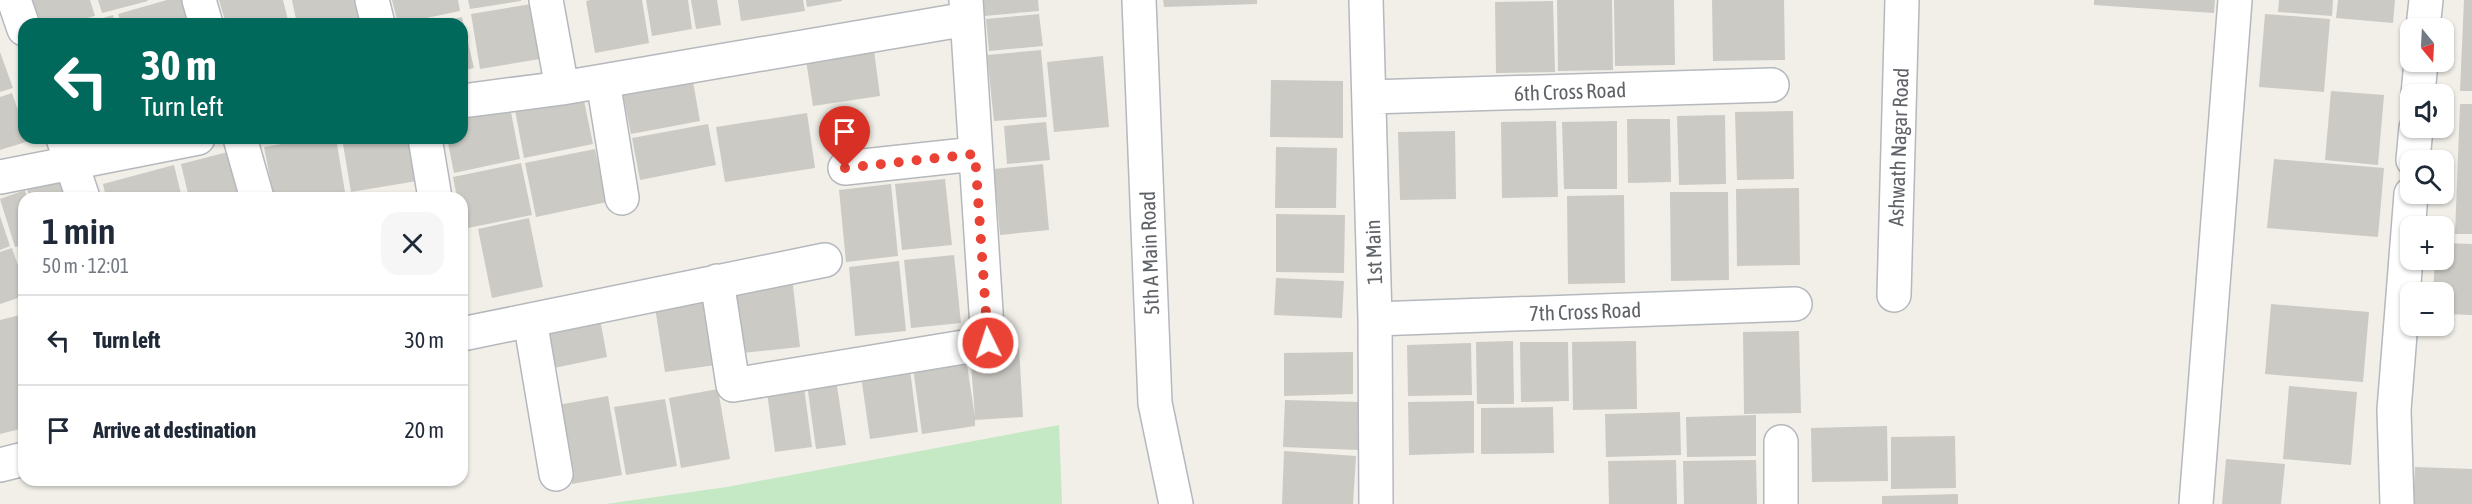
<!DOCTYPE html>
<meta charset="utf-8">
<style>
body{margin:0;font-family:"Asap Condensed",sans-serif;background:#f6f6f7;color:#1f2937;height:100vh;display:flex;flex-direction:column;font-size:22px;white-space:nowrap}
*{box-sizing:border-box;margin:0}
p{font-size:20px;color:#747a83}
.icon{flex:none;width:33px;height:33px;fill:none;stroke:currentColor;stroke-width:2;stroke-linecap:round;stroke-linejoin:round}
.map{position:relative;flex:1;overflow:hidden}
.panel{position:absolute;left:18px;top:192px;width:450px;height:294px;display:flex;flex-direction:column;background:#fff;border-radius:18px;box-shadow:0 2px 4px #0004}
.panel>*{flex:none}
.top-card{position:absolute;left:18px;top:18px;width:450px;height:126px;border-radius:18px;box-shadow:0 2px 4px #0004;background:#00695c;color:#fff;overflow:hidden}
.needle{width:39px;rotate:162deg}
.fabs{position:absolute;left:2400px;top:18px;display:grid;gap:12px}
.fabs a{display:grid;place-items:center;width:54px;height:54px;border-radius:12px;background:#fff;box-shadow:0 2px 4px #0004;font-size:30px}
.pin{position:absolute;display:grid;place-items:center;width:51px;height:51px;color:#fff;margin:-62px -26px;border-radius:50% 50% 50% 0;rotate:-45deg;box-shadow:0 0 6px #0007}
.pin .icon{rotate:45deg}
.me{position:absolute;width:66px;margin:-33px;rotate:356deg;stroke-linejoin:round;filter:drop-shadow(0 0 4px #0008)}
.turn{display:flex;align-items:center;gap:21px;height:126px;padding:0 24px;font-size:27px}
.turn .icon{width:78px;height:78px;stroke-width:2.5}
.turn b{display:block;font-size:42px;line-height:51px}
.round{display:grid;place-items:center;flex:none;width:63px;height:63px;border-radius:18px;background:#f6f6f7}
.head{display:flex;align-items:center;justify-content:space-between;height:102px;padding:0 24px}
h1{font-size:36px;font-weight:600;line-height:45px}
ul{padding:0;list-style:none}
li{display:flex;align-items:center;gap:18px;height:90px;padding:0 24px;border-top:2px solid #e0e1e3}
li div{flex:1}
li b{display:block;font-size:22px}
li em{font-style:normal}
.map>svg:first-child{display:block}
</style>
<div class="map">
<svg width="2472" height="504" viewBox="0 0 2472 504">
<rect width="100%" height="100%" fill="#f1efe8"/>
<path fill="#c5e8c5" d="M 1059,425 L 1062,504 L 606,504 L 727,487 Z"/>
<path fill="#cccac5" d="M 24,0 L 90,0 L 95,16 L 65,24 L 31,24 Z
M 98,0 L 147,0 L 148,1 L 102,13 Z
M 167,0 L 182,0 L 189,24 L 121,24 L 118,14 Z
M 219,0 L 283,0 L 289,24 L 226,24 Z
M 292,0 L 357,0 L 363,24 L 297,24 Z
M 392,0 L 458,0 L 460,11 L 398,24 Z
M 468,0 L 521,0 L 521,1 L 470,9 Z
M 590,0 L 642,0 L 649,43 L 595,53 L 586,1 Z
M 646,0 L 688,0 L 692,29 L 652,36 Z
M 691,0 L 717,0 L 721,25 L 696,29 Z
M 738,0 L 803,0 L 805,11 L 741,21 Z
M 806,0 L 842,0 L 842,1 L 807,7 Z
M 983,0 L 1038,0 L 1039,11 L 984,16 Z
M 1163,0 L 1257,0 L 1257,4 L 1164,7 Z
M 1557,0 L 1612,0 L 1613,70 L 1558,71 Z
M 1614,0 L 1674,0 L 1675,65 L 1615,66 Z
M 1712,0 L 1784,0 L 1785,60 L 1713,61 Z
M 2094,0 L 2215,0 L 2214,13 L 2094,5 Z
M 2279,0 L 2333,0 L 2332,16 L 2278,12 Z
M 2338,0 L 2395,0 L 2393,23 L 2336,18 Z
M 2464,0 L 2472,0 L 2472,91 L 2460,91 Z
M 1553,1 L 1555,72 L 1496,73 L 1495,2 Z
M 531,4 L 540,59 L 480,69 L 471,14 Z
M 1039,14 L 1043,46 L 989,51 L 986,19 Z
M 2265,14 L 2330,19 L 2324,92 L 2259,87 Z
M 113,15 L 115,24 L 86,24 L 86,23 Z
M 462,17 L 474,68 L 462,71 L 462,24 L 433,23 Z
M 874,50 L 880,96 L 813,106 L 806,60 Z
M 1041,50 L 1047,117 L 994,121 L 987,55 Z
M 0,52 L 13,88 L 0,92 Z
M 1103,56 L 1109,127 L 1054,132 L 1047,62 Z
M 692,76 L 700,121 L 631,134 L 622,90 Z
M 1271,80 L 1343,81 L 1343,138 L 1270,137 Z
M 2331,91 L 2384,95 L 2378,165 L 2325,160 Z
M 12,93 L 24,127 L 24,138 L 28,138 L 29,141 L 0,150 L 0,97 Z
M 583,96 L 593,144 L 524,158 L 515,110 Z
M 2460,104 L 2472,104 L 2472,234 L 2455,234 Z
M 510,107 L 520,159 L 454,173 L 447,138 L 462,138 L 462,117 Z
M 1793,111 L 1794,179 L 1737,180 L 1735,112 Z
M 807,113 L 815,168 L 725,182 L 716,127 Z
M 1725,115 L 1726,184 L 1679,185 L 1677,116 Z
M 1627,119 L 1670,119 L 1671,182 L 1628,183 Z
M 1556,121 L 1558,197 L 1502,198 L 1501,122 Z
M 1617,121 L 1617,189 L 1564,189 L 1562,122 Z
M 1046,122 L 1050,160 L 1007,164 L 1004,126 Z
M 708,124 L 716,165 L 640,180 L 632,138 Z
M 1455,131 L 1456,199 L 1400,200 L 1398,132 Z
M 318,138 L 336,138 L 345,192 L 307,198 L 274,198 L 264,147 Z
M 342,138 L 410,138 L 417,181 L 351,192 Z
M 1276,147 L 1337,148 L 1336,208 L 1275,208 Z
M 595,149 L 607,202 L 536,217 L 525,163 Z
M 228,152 L 240,198 L 189,198 L 181,164 Z
M 2274,159 L 2384,168 L 2378,237 L 2267,228 Z
M 521,163 L 532,215 L 463,229 L 462,198 L 457,198 L 453,177 Z
M 1043,164 L 1049,230 L 1000,235 L 994,169 Z
M 174,165 L 182,198 L 106,198 L 103,184 Z
M 65,176 L 72,198 L 30,198 L 27,189 Z
M 945,179 L 952,245 L 902,250 L 895,184 Z
M 891,184 L 898,256 L 846,262 L 839,190 Z
M 1799,188 L 1800,265 L 1737,266 L 1736,189 Z
M 25,190 L 27,198 L 24,198 L 24,245 L 15,247 L 0,199 Z
M 1670,192 L 1728,192 L 1729,280 L 1671,281 Z
M 1624,195 L 1625,283 L 1568,284 L 1567,196 Z
M 1276,214 L 1345,215 L 1344,273 L 1276,272 Z
M 0,216 L 10,246 L 0,250 Z
M 529,218 L 543,287 L 492,298 L 478,229 Z
M 2444,243 L 2472,244 L 2472,315 L 2444,314 L 2444,292 L 2433,292 L 2435,260 L 2444,260 Z
M 12,248 L 24,283 L 24,296 L 0,304 L 0,252 Z
M 24,249 L 24,268 L 18,251 Z
M 954,255 L 961,323 L 911,328 L 904,260 Z
M 899,261 L 906,331 L 855,336 L 849,267 Z
M 792,277 L 800,347 L 742,353 L 734,283 Z
M 1276,278 L 1344,281 L 1342,318 L 1274,315 Z
M 705,294 L 716,365 L 665,372 L 654,301 Z
M 2271,304 L 2369,312 L 2363,382 L 2265,374 Z
M 20,315 L 24,331 L 24,428 L 0,434 L 0,320 Z
M 600,319 L 607,357 L 554,368 L 546,330 Z
M 1799,331 L 1801,413 L 1744,414 L 1743,332 Z
M 1513,341 L 1514,404 L 1477,404 L 1476,342 Z
M 1636,341 L 1637,409 L 1573,410 L 1572,342 Z
M 1520,342 L 1568,342 L 1569,401 L 1521,402 Z
M 1471,343 L 1472,395 L 1408,396 L 1407,345 Z
M 1019,347 L 1023,417 L 975,420 L 975,426 L 922,434 L 912,360 L 965,352 L 975,417 L 970,350 Z
M 1353,352 L 1353,394 L 1284,396 L 1284,353 Z
M 909,362 L 918,432 L 870,439 L 860,369 Z
M 835,373 L 846,445 L 816,449 L 806,377 Z
M 803,380 L 812,447 L 775,452 L 766,385 Z
M 2289,386 L 2357,392 L 2351,465 L 2283,459 Z
M 718,389 L 730,459 L 681,468 L 669,398 Z
M 608,396 L 622,475 L 572,484 L 558,405 Z
M 665,399 L 677,466 L 626,475 L 614,407 Z
M 1285,400 L 1360,402 L 1358,450 L 1283,447 Z
M 1474,401 L 1474,453 L 1409,455 L 1408,402 Z
M 1553,407 L 1554,453 L 1481,454 L 1481,408 Z
M 1680,412 L 1681,455 L 1606,457 L 1605,414 Z
M 1756,415 L 1756,456 L 1687,457 L 1686,417 Z
M 1887,426 L 1888,481 L 1812,482 L 1811,428 Z
M 1955,436 L 1956,488 L 1891,489 L 1891,437 Z
M 1284,451 L 1356,456 L 1353,504 L 1282,504 Z
M 2226,459 L 2285,464 L 2281,504 L 2222,504 Z
M 1676,460 L 1677,504 L 1609,504 L 1608,461 Z
M 1756,460 L 1757,504 L 1684,504 L 1683,461 Z
M 2415,467 L 2472,469 L 2472,504 L 2413,504 Z
M 1958,494 L 1958,504 L 1882,504 L 1882,496 Z"/>
<g fill="none" stroke-linecap="round" stroke-linejoin="round">
<defs>
<path id="minor" d="M 14,0 L 24,29
M 199,0 L 206,24
M 372,0 L 378,24
M 546,0 L 562,88
M 1139,0 L 1155,403 L 1176,504
M 1366,0 L 1375,319 L 1376,504
M 2423,28 L 2426,0
M 603,81 L 622,198
M 2418,94 L 2421,62
M 1369,97 L 1772,85
M 462,101 L 562,88 L 967,19
M 63,138 L 83,198
M 240,138 L 257,198
M 425,138 L 435,198
M 2413,160 L 2416,128
M 845,168 L 975,154
M 0,177 L 198,138
M 717,281 L 733,385 L 988,343 L 966,0
M 1894,295 L 1902,0
M 1375,319 L 1795,304
M 530,320 L 556,474
M 462,334 L 825,260
M 1781,442 L 1781,504
M 0,465 L 24,459
M 2196,504 L 2235,0
M 2397,504 L 2394,410 L 2411,194"/>
</defs>
<use href="#minor" stroke="#b5b8bc" stroke-width="36"/>
<use href="#minor" stroke="#fff" stroke-width="33"/>
</g>
<g fill="none" stroke-linecap="round" stroke-linejoin="round">
<path stroke="#ea4335" stroke-width="10" stroke-dasharray="0 18" d="M 845,168 L 975,154 L 988,343"/>
</g>
<g text-anchor="middle" dominant-baseline="central" stroke-width="6" stroke-linejoin="round" paint-order="stroke">
<g font-size="21" fill="#5f6368" stroke="#fff">
<text transform="translate(1570 91) rotate(-2)">6th Cross Road</text>
<text transform="translate(1898 147) rotate(-88)">Ashwath Nagar Road</text>
<text transform="translate(1373 252) rotate(-92)">1st Main</text>
<text transform="translate(1149 253) rotate(-92)">5th A Main Road</text>
<text transform="translate(1585 311) rotate(-2)">7th Cross Road</text>
</g>
</g>
</svg>
<div class="fabs">
<a><svg class="needle" viewBox="-14 -14 28 28"><path d="M0-13l5 13h-10z" fill="#e53935"/><path d="M0 13l5-13h-10z" fill="#747a83"/></svg></a>
<a><svg class="icon" aria-label="sound" viewBox="0 0 24 24"><path d="M4 9h4l5-4v14l-5-4H4zM17 9q2 3 0 6"/></svg></a>
<a><svg class="icon" aria-label="search" viewBox="0 0 24 24"><circle cx="10" cy="10" r="6"/><path d="M15 15l6 6"/></svg></a>
<a>+</a>
<a>−</a>
</div>
<div class="pin" style="left:845px;top:168px;background:#d93025"><svg class="icon" aria-label="arrive" viewBox="0 0 24 24"><path d="M6 21V4h12l-3 4 3 4H6"/></svg></div>
<svg class="me" style="left:988px;top:343px" viewBox="-20 -20 40 40"><circle r="17" fill="#ea4335" stroke="#fff" stroke-width="3"/><path d="M0-11L8 9 0 5-8 9z" fill="#fff"/></svg>
<div class="top-card">
<div class="turn"><svg class="icon" aria-label="left" viewBox="0 0 24 24"><path d="M17 20v-9H6M10 6l-5 5 5 5"/></svg><div><b>30 m</b>Turn left</div></div>
</div>
<section class="panel">
<div class="head"><div><h1>1 min</h1><p>50 m · 12:01</p></div><a class="round"><svg class="icon" aria-label="close" viewBox="0 0 24 24"><path d="M6 6l12 12M18 6L6 18"/></svg></a></div>
<ul>
<li><svg class="icon" aria-label="left" viewBox="0 0 24 24"><path d="M17 20v-9H6M10 6l-5 5 5 5"/></svg><div><b>Turn left</b></div><em>30 m</em></li>
<li><svg class="icon" aria-label="arrive" viewBox="0 0 24 24"><path d="M6 21V4h12l-3 4 3 4H6"/></svg><div><b>Arrive at destination</b></div><em>20 m</em></li>
</ul>
</section>
</div>
